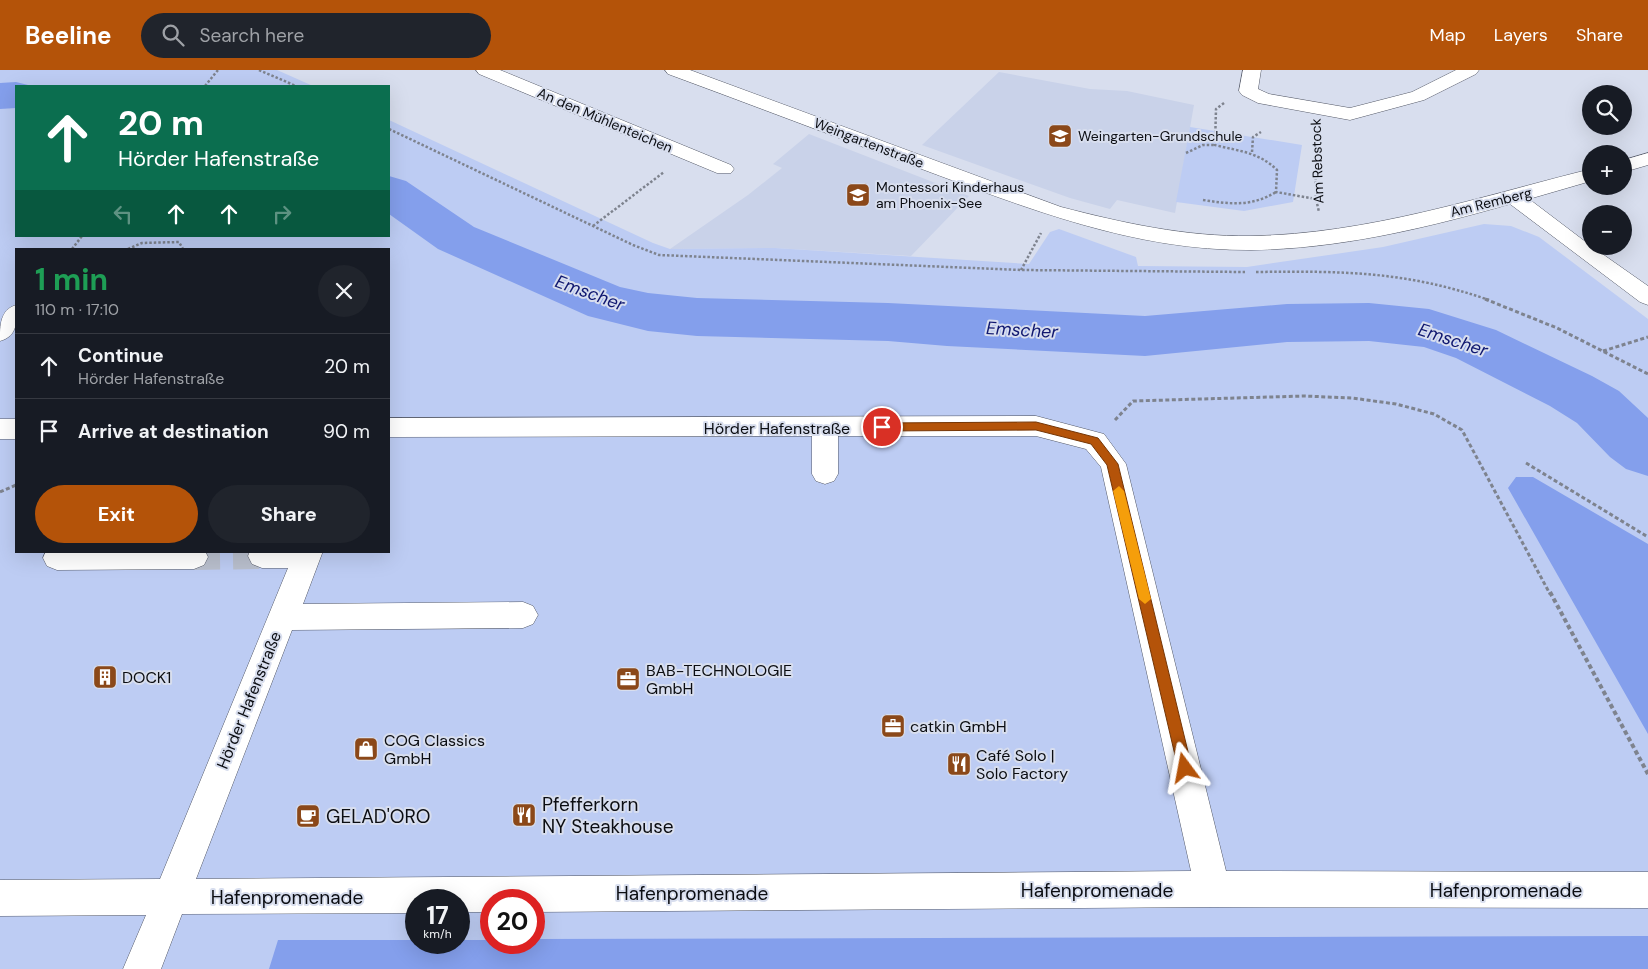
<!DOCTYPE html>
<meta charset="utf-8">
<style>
body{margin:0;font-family:"DM Sans",sans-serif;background:#20242c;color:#f1f3f6;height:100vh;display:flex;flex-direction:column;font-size:19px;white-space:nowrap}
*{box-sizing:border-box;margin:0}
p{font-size:16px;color:#9ea1a6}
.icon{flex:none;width:28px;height:28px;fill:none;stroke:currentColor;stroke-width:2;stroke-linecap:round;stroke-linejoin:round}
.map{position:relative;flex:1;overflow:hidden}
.details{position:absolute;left:15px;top:178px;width:375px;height:305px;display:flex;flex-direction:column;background:#171b24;border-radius:0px;box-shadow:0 5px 20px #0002}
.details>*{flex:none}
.top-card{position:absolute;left:15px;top:15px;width:375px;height:152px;border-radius:0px;box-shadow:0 5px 20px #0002;background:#0b6e4f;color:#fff;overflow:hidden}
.fabs{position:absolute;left:1582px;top:15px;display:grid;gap:10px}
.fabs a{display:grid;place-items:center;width:50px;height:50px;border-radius:50%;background:#171b24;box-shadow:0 5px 20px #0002;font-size:25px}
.speed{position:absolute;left:405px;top:819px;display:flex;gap:10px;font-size:25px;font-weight:700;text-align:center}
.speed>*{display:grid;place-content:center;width:65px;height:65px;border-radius:50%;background:#171b24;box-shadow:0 5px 20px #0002;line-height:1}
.speed small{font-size:12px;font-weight:400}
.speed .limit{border:8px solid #d22;background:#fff;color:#111}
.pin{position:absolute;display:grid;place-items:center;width:42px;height:42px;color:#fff;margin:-21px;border:2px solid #fff;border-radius:50%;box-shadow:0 1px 5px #0007}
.me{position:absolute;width:55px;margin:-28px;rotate:347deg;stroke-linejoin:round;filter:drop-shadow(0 0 4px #0008)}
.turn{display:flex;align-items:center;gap:18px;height:105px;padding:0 20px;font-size:22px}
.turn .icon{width:65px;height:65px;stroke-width:2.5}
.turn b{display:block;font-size:35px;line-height:42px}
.lanes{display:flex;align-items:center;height:48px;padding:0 20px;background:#0003;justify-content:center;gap:25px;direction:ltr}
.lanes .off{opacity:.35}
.round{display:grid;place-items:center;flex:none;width:52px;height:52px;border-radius:26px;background:#20242c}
.summary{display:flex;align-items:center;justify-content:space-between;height:85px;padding:0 20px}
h1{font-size:30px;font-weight:700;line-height:38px;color:#1e9e55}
.primary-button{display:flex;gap:10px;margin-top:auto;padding:10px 20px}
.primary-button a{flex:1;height:58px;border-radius:30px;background:#b45309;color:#fff;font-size:20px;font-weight:700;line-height:58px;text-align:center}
.primary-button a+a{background:#20242c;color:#f1f3f6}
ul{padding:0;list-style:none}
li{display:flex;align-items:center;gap:15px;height:65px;padding:0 20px;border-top:1px solid #363941}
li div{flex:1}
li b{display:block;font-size:19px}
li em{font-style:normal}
header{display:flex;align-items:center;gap:30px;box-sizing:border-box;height:70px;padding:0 25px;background:#b45309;color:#fff}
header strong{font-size:24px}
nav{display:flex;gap:28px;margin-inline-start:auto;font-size:18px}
.search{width:350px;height:45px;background:#20242c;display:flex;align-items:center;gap:12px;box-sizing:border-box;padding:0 18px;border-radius:28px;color:#9ea1a6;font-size:19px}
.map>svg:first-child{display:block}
</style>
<header>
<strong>Beeline</strong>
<div class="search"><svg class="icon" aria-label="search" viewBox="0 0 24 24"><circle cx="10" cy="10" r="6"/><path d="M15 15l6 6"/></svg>Search here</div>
<nav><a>Map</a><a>Layers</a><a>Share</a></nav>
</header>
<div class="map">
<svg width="1648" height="899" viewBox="0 0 1648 899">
<rect width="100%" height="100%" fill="#d8deee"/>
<path fill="#c9d2e9" d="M 999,2 L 1090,19 L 1127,21 L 1194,35 L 1175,143 L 1117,130 L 1110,139 L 1070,128 L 922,75 Z
M 809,64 L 969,126 L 911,186 L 775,178 L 670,179 L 748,125 L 782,98 L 773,94 Z"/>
<path fill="#bdccf3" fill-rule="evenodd" d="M 0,0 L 277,0 L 313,16 L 16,16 L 16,166 L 389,166 L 389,50 L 653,173 L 670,179 L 775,178 L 1029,194 L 1050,162 L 1059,159 L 1136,187 L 1138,196 L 1247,197 L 1383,177 L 1484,154 L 1511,156 L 1539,167 L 1648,249 L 1648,899 L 0,899 ZM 16,179 L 389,179 L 389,481 L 16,481 ZM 416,830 L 459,830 L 459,872 L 416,872 ZM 491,830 L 534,830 L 534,872 L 491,872 Z
M 1190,57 L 1302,75 L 1293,132 L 1244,141 L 1176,132 Z"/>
<path fill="#849fec" d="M 1516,407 L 1533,407 L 1648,474 L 1648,664 L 1508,418 Z
M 1648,866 L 1648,899 L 269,899 L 278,870 L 416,870 L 416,872 L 459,872 L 459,870 L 491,870 L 491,872 L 534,872 L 534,869 Z"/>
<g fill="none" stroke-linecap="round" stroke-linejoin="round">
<path fill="#849fec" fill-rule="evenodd" d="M 16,12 L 32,16 L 16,16 L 16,38 L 0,39 L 0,13 Z
M 389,106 L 406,111 L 474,157 L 620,217 L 648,223 L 697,228 L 888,233 L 1145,246 L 1287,234 L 1369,233 L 1429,239 L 1496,260 L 1592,306 L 1619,321 L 1648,348 L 1648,406 L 1626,399 L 1610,387 L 1577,353 L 1550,336 L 1456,288 L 1424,277 L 1369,271 L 1287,272 L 1145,286 L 947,276 L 888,271 L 697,266 L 648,261 L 588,246 L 438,179 L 389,144 Z"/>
<path stroke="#b9bfcd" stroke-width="26" stroke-dasharray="26 13" stroke-linecap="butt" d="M 194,487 L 262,486"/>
<defs>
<path id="minor" d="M 476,0 L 500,0 L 731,95 L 734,99 L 731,103 L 717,103 L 479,4 Z
M 665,0 L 690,0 L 1061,137 C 1123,153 1186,167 1251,166 C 1368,164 1479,127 1591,99 L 1591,111 L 1529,129 L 1591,176 L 1648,216 L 1648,235 L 1640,232 L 1510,134 C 1427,158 1338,179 1251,180 C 1134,181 1027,138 919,98 C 836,67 752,35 668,4 Z
M 1243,0 L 1261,0 L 1258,19 L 1269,24 L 1350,38 L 1412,22 L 1456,0 L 1479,0 L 1476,4 L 1424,30 L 1350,50 L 1258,33 L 1242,25 L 1239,21 Z
M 1648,83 L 1648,95 L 1624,102 L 1624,90 Z
M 16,235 C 17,251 18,266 0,271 C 0,255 0,240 16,235 Z
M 1036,346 L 1104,364 L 1126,394 L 1226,801 L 1648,802 L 1648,838 L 1213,837 L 534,842 L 534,830 L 491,830 L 491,842 L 459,842 L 459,830 L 416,830 L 416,843 L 182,844 L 161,899 L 123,899 L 146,845 L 0,846 L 0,810 L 160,809 L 288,498 L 262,498 L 252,494 L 248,486 L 250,481 L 323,481 L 303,534 L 523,532 L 533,536 L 538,545 L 533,554 L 523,558 L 292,560 L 196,809 L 1191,801 L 1101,397 L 1086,379 L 1036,366 L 838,366 L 838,404 L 834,411 L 825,414 L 816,411 L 812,404 L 812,366 L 389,367 L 389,348 Z
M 0,349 L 16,349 L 16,369 L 0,369 Z
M 46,481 L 205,481 L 208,487 L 204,495 L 194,499 L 57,500 L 47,496 L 43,488 Z"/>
</defs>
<use href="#minor" stroke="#545967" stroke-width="1"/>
<path stroke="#7e838e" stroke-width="2.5" stroke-dasharray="2.5 2" stroke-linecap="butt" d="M 259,0 L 296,16
M 205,16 L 218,0
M 1224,33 L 1216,39 L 1215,75 C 1238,81 1259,82 1277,100 L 1276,122 L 1316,129
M 389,59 L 633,175 L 659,185 L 1021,200 L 1245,202
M 1315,62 L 1316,129 L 1319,142
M 1252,82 L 1253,67 L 1261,62
M 1186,83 L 1203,75 L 1215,75
M 1203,130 C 1229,134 1252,137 1276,122
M 593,156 L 664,102
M 72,179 L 82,166
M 128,179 L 142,173 L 179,172 L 183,179
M 1021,200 L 1041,163
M 1256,202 C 1343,201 1405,201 1489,230"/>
<path stroke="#7e838e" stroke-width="3" stroke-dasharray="4 2.5" stroke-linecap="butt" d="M 1485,229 L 1557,258 L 1648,304
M 1603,281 L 1648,267
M 1115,350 L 1133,331 L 1304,326 L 1352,328 L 1396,334 L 1434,344 L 1462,360 L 1550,524
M 1526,393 L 1648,467
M 0,422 L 16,415"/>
<path stroke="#7e838e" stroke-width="4" stroke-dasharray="4.5 3" stroke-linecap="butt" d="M 1550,522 L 1648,704"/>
<use href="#minor" fill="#fff" fill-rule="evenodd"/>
</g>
<path fill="#b45309" stroke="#753606" d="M 1036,352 L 1098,368 L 1118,394 L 1192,698 L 1190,703 L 1185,705 L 1180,703 L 1178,698 L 1107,395 L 1091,374 L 1036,360 L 882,361 L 877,357 L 882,353 Z"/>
<path fill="#f59e0b" d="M 1119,416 L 1124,421 L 1151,529 L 1145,534 L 1139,529 L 1113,421 Z"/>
<defs>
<symbol id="school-square" viewBox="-11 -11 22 22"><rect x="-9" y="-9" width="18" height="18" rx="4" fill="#8b4819" stroke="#d8deee"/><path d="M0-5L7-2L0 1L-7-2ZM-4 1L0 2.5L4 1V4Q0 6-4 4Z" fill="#fff"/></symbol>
<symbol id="building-square" viewBox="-11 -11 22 22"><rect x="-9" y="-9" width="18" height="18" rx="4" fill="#8b4819" stroke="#d8deee"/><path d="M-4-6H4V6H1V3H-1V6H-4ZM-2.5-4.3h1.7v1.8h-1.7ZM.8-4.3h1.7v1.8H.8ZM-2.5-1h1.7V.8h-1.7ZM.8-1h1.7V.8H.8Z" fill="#fff"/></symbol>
<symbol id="office-square" viewBox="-11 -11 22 22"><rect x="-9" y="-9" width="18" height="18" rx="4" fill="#8b4819" stroke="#d8deee"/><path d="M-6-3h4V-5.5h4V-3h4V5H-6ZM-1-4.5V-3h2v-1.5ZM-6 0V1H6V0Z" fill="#fff"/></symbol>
<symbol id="shop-square" viewBox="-11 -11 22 22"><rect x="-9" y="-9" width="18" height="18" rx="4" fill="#8b4819" stroke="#d8deee"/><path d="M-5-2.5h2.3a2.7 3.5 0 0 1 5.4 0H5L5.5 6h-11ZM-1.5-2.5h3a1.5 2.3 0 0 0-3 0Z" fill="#fff"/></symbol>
<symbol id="restaurant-square" viewBox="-11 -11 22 22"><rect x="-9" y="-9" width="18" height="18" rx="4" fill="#8b4819" stroke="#d8deee"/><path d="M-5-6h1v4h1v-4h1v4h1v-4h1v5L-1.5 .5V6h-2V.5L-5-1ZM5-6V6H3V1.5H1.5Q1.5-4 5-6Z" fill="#fff"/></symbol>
<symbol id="cafe-square" viewBox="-11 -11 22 22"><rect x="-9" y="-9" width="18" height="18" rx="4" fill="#8b4819" stroke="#d8deee"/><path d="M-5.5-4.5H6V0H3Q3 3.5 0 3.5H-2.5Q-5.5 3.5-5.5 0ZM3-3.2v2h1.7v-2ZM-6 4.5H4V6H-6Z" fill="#fff"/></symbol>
</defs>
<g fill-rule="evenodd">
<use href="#school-square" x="1046" y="52" width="28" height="28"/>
<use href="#school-square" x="844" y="111" width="28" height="28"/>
<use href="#building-square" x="91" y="593" width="28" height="28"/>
<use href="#office-square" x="614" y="595" width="28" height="28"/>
<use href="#office-square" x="879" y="642" width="28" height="28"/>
<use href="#shop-square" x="352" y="665" width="28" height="28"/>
<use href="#restaurant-square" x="945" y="680" width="28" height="28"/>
<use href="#restaurant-square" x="510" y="731" width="28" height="28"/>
<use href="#cafe-square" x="294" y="732" width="28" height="28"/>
</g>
<g text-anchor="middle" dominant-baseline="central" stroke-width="4" stroke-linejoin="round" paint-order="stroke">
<g font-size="14" fill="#0b0d12" stroke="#d8deee">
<text transform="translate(605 50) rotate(23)">An den Mühlenteichen</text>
<text transform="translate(869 73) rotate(21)">Weingartenstraße</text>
<text transform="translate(1317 91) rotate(-92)">Am Rebstock</text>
<text transform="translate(1491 132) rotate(-14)">Am Remberg</text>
</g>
<g font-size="14" fill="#0b0d12" stroke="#d8deee" text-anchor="start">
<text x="1078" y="66">Weingarten-Grundschule</text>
<text x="876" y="117">Montessori Kinderhaus<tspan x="876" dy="16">am Phoenix-See</tspan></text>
</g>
<g font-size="16" fill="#0b0d12" stroke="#d8deee">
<text x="777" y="358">Hörder Hafenstraße</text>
<text transform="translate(249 630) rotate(-68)">Hörder Hafenstraße</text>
</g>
<g font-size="16" fill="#0b0d12" stroke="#d8deee" text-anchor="start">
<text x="646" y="600">BAB-TECHNOLOGIE<tspan x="646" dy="18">GmbH</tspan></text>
<text x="122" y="607">DOCK1</text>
<text x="910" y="656">catkin GmbH</text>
<text x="384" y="670">COG Classics<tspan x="384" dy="18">GmbH</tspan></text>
<text x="976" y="685">Café Solo |<tspan x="976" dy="18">Solo Factory</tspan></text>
</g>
<g font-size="18" font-style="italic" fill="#101870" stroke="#d8deee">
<text transform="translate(590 223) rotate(20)">Emscher</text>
<text transform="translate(1022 260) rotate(3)">Emscher</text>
<text transform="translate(1453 270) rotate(18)">Emscher</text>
</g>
<g font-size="19" fill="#0b0d12" stroke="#d8deee" text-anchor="start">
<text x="542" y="734">Pfefferkorn<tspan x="542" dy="22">NY Steakhouse</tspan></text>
<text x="326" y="746">GELAD'ORO</text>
</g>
<g font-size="19" fill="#0b0d12" stroke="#d8deee">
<text x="1097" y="820">Hafenpromenade</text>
<text x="1506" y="820">Hafenpromenade</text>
<text x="692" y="823">Hafenpromenade</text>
<text x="287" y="827">Hafenpromenade</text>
</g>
</g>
</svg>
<div class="fabs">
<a><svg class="icon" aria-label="search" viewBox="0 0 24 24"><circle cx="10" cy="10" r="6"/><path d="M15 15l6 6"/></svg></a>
<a>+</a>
<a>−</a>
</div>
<div class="speed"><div>17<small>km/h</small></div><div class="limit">20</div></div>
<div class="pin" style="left:882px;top:357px;background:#d93025"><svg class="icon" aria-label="arrive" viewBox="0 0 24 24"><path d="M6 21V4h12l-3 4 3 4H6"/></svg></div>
<svg class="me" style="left:1185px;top:698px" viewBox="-20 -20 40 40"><path d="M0-17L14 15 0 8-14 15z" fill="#b45309" stroke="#fff" stroke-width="4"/></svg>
<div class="top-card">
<div class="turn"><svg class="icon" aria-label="ahead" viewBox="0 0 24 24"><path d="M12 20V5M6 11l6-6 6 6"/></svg><div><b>20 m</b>Hörder Hafenstraße</div></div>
<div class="lanes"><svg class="icon off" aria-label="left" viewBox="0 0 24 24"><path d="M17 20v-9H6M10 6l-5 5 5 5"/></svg><svg class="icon" aria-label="ahead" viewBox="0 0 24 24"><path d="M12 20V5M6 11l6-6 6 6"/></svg><svg class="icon" aria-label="ahead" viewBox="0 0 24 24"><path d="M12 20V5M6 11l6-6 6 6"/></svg><svg class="icon off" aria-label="right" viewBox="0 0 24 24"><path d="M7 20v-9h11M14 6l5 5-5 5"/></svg></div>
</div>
<section class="details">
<div class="summary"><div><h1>1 min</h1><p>110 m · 17:10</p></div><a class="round"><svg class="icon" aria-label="close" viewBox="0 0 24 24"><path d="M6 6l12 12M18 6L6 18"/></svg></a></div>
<ul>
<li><svg class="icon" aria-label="ahead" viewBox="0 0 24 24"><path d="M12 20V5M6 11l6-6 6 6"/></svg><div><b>Continue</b><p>Hörder Hafenstraße</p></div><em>20 m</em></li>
<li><svg class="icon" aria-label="arrive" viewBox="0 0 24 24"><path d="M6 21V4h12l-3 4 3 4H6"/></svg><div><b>Arrive at destination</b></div><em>90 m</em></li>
</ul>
<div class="primary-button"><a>Exit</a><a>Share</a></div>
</section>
</div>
